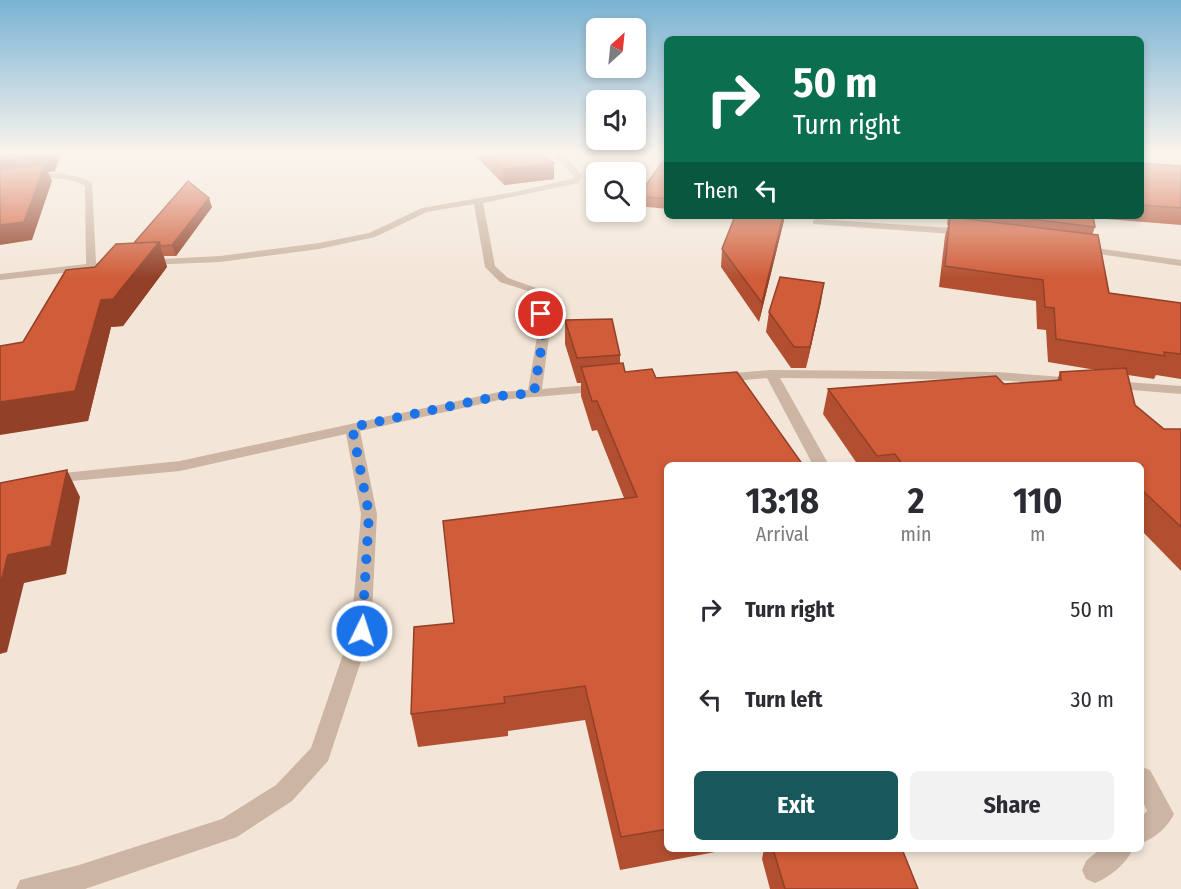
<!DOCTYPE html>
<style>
body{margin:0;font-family:"Fira Sans Condensed",sans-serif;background:#f2f2f3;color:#2b2b33;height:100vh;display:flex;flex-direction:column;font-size:22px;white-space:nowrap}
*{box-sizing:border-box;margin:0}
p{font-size:20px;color:#7c7c81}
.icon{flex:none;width:33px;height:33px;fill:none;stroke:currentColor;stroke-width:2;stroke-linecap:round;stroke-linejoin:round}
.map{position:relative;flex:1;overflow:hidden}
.panel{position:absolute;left:664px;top:462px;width:480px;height:390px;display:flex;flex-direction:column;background:#fff;border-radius:9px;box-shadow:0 3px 9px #0003}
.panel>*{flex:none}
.hud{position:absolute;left:664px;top:36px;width:480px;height:183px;border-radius:9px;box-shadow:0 3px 9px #0003;background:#0b6e4f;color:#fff;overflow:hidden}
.needle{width:39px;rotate:27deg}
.tools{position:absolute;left:586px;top:18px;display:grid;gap:12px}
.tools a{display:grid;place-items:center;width:60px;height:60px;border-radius:9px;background:#fff;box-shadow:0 3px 9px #0003;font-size:30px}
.pin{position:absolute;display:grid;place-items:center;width:51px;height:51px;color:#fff;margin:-26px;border:3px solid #fff;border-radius:50%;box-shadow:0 2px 6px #0007}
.me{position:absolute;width:66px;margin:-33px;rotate:4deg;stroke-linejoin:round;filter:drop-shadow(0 0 4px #0008)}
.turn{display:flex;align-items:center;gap:21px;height:126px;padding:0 30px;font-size:27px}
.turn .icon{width:78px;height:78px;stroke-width:2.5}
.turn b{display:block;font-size:42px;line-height:51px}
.then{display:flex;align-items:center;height:57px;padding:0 30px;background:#0003;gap:12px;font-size:22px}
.eta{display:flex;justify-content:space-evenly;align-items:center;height:102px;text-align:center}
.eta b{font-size:36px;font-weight:700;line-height:42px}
.action{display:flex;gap:12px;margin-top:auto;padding:12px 30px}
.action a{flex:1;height:69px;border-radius:9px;background:#18585b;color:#fff;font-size:24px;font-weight:700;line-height:69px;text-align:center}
.action a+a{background:#f2f2f3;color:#2b2b33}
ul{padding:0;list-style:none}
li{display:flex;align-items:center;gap:18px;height:90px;padding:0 30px}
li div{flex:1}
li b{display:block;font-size:22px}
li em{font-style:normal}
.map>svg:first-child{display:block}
</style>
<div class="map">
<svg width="1181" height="889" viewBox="0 0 1181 889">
<rect width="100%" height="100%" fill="#f3e6d8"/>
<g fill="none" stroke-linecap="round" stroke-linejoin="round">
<path fill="#ccb5a3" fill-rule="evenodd" d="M 553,154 C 567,153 574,165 582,176 L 578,183 L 483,203 L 495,266 L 508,278 L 545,291 L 549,337 L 542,389 L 600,384 L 607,388 L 605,391 L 499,400 L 360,431 L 377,514 L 371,631 L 328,761 L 292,801 L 237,837 L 85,889 L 16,889 L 20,880 L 79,865 L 222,819 L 276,785 L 311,748 L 351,631 L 361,514 L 346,434 L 180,471 L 50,483 L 44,481 L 42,478 L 44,475 L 180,461 L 499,392 L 528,390 L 537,337 L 534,293 L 500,282 L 485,267 L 474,204 L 427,212 L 375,237 L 319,249 L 220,262 L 146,265 L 141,262 L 142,260 L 220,256 L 319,243 L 369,233 L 422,208 L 514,192 L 572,179 L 574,176 Z
M 58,173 L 83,178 L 92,183 L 96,263 L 116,261 L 121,264 L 116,267 L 0,280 L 0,274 L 86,264 L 85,186 C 59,171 27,182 0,186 L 0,180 Z
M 816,219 L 966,229 L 971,232 L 966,235 L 813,224 L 813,220 Z
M 1082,246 L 1181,260 L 1181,266 L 1078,251 L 1077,249 Z
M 771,370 L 997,372 L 1076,378 L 1083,382 L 1076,386 L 997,380 L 780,378 L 829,465 L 813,465 L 767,378 L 722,382 L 715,378 L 722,374 Z
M 1112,381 L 1181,386 L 1181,394 L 1107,388 L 1105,385 Z
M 1142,767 L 1150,770 L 1174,814 C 1168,827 1155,838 1142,843 L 1142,816 L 1147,811 L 1142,800 Z
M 1100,849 L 1133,849 C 1126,864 1110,877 1095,883 L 1086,879 L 1082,870 L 1086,861 Z"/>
</g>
<path fill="#b34f31" d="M 474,154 L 543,154 L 554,179 L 504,185 Z
M 668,154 L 668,209 L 637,206 L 638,196 Z
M 1142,163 L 1181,166 L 1181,225 L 1094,218 L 1095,227 L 1092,235 L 1109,293 L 1181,303 L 1181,379 L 1156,375 L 1154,379 L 1128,375 L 1135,405 L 1164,429 L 1181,429 L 1181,571 L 1142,531 L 1142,465 L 858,465 L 823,414 L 828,389 L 1004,384 L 1057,381 L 1060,372 L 1096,370 L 1048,362 L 1046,330 L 1037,329 L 1036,301 L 939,287 L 945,236 L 948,225 L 947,225 L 948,216 L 1142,216 Z
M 212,207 L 176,256 L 164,256 L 167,267 L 123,326 L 111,327 L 88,421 L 23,342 L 95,267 L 134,243 Z
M 785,216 L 759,322 L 721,267 L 722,249 Z
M 821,302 L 806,368 L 791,368 L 766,332 L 769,312 Z
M 565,320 L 620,355 L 620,364 L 625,372 L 668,465 L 668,849 L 731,849 L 620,870 L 585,720 L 508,731 L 508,736 L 418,747 L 411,714 L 454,623 L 624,498 L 597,430 L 592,431 L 581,396 L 581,383 L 577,383 L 565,344 Z
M 764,849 L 902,849 L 918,889 L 770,889 L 762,859 Z"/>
<path fill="#924028" d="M 49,154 L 61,154 L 55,171 L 48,172 L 52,181 L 32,240 L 0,245 L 0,161 L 16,158 Z
M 554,163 L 554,179 L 504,185 L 503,169 Z
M 209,198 L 212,207 L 176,256 L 172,245 Z
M 783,216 L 785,216 L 759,322 L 762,303 Z
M 159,242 L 167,267 L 123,326 L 111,327 L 88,421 L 0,435 L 0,402 Z
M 824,283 L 821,302 L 806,368 L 810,347 Z
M 67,470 L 80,497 L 66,574 L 24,583 L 7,652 L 0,654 L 0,585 L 8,555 Z"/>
<path fill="#d05c39" stroke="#924028" stroke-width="1.5" d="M 0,154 L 49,154 L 48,155 L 16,158 L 0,161 Z
M 487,154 L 543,154 L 554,163 L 503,169 Z
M 668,154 L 668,199 L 638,196 Z
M 1142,163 L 1181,166 L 1181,208 L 1142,205 Z
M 45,164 L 24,222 L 0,225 L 0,170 Z
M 188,181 L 209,198 L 172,245 L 161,246 L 159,242 L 134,243 Z
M 735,216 L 783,216 L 762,303 L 722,249 Z
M 1007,216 L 1093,216 L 1095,227 Z
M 950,217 L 1098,235 L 1109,293 L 1181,303 L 1181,354 L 1164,352 L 1165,356 L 1056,339 L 1054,308 L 1045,307 L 1043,280 L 945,266 Z
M 159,242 L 113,299 L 101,300 L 75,391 L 0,402 L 0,346 L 23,342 L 66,270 L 95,267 L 116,244 Z
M 780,277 L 824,283 L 810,347 L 794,347 L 769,312 Z
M 612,319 L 620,355 L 577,358 L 565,320 Z
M 623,363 L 625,372 L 652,369 L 656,378 L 737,372 L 803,465 L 668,465 L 668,829 L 621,837 L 585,686 L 504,697 L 505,703 L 411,714 L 414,627 L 454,623 L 443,521 L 637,497 L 597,401 L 592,401 L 581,367 Z
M 1126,368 L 1135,405 L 1164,429 L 1181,429 L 1181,527 L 1142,490 L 1142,465 L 903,465 L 895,454 L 877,456 L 828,389 L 996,376 L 1004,384 L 1061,380 L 1060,372 Z
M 67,470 L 51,546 L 8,555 L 0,585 L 0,483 Z
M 773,849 L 902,849 L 918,889 L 785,889 Z"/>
<linearGradient id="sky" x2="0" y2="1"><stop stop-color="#7ab3d3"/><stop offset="0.55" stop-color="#faf4ed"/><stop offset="1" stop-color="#faf4ed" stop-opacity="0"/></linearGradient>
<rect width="1181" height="278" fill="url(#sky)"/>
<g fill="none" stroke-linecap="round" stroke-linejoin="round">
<path stroke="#1a73e8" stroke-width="10" stroke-dasharray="0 18" d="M 362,631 L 369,514 L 352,427 L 499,396 L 534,393 L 543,337 L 541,314"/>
</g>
</svg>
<div class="tools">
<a><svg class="needle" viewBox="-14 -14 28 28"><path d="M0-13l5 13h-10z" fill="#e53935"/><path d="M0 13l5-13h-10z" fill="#7c7c81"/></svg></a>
<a><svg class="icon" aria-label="sound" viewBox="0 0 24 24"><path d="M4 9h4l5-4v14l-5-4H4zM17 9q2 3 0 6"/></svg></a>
<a><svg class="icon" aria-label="search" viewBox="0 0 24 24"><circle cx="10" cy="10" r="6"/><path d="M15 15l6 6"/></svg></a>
</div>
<div class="pin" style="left:541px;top:314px;background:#d93025"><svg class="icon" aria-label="arrive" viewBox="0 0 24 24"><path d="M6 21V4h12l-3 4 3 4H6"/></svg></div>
<svg class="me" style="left:362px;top:631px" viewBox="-20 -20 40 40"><circle r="17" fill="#1a73e8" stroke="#fff" stroke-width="3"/><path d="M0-11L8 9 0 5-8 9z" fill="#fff"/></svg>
<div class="hud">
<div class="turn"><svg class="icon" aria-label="right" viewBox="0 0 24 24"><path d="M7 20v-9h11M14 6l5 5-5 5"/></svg><div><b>50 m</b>Turn right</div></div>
<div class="then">Then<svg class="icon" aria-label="left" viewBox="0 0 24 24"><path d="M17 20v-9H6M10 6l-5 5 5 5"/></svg></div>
</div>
<section class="panel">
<div class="eta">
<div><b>13:18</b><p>Arrival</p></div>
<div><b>2</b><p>min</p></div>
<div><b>110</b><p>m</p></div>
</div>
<ul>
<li><svg class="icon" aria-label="right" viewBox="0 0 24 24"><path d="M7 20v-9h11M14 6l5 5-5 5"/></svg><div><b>Turn right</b></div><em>50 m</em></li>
<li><svg class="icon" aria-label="left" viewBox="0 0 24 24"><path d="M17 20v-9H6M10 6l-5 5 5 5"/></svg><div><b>Turn left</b></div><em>30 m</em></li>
</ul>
<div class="action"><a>Exit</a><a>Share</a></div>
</section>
</div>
